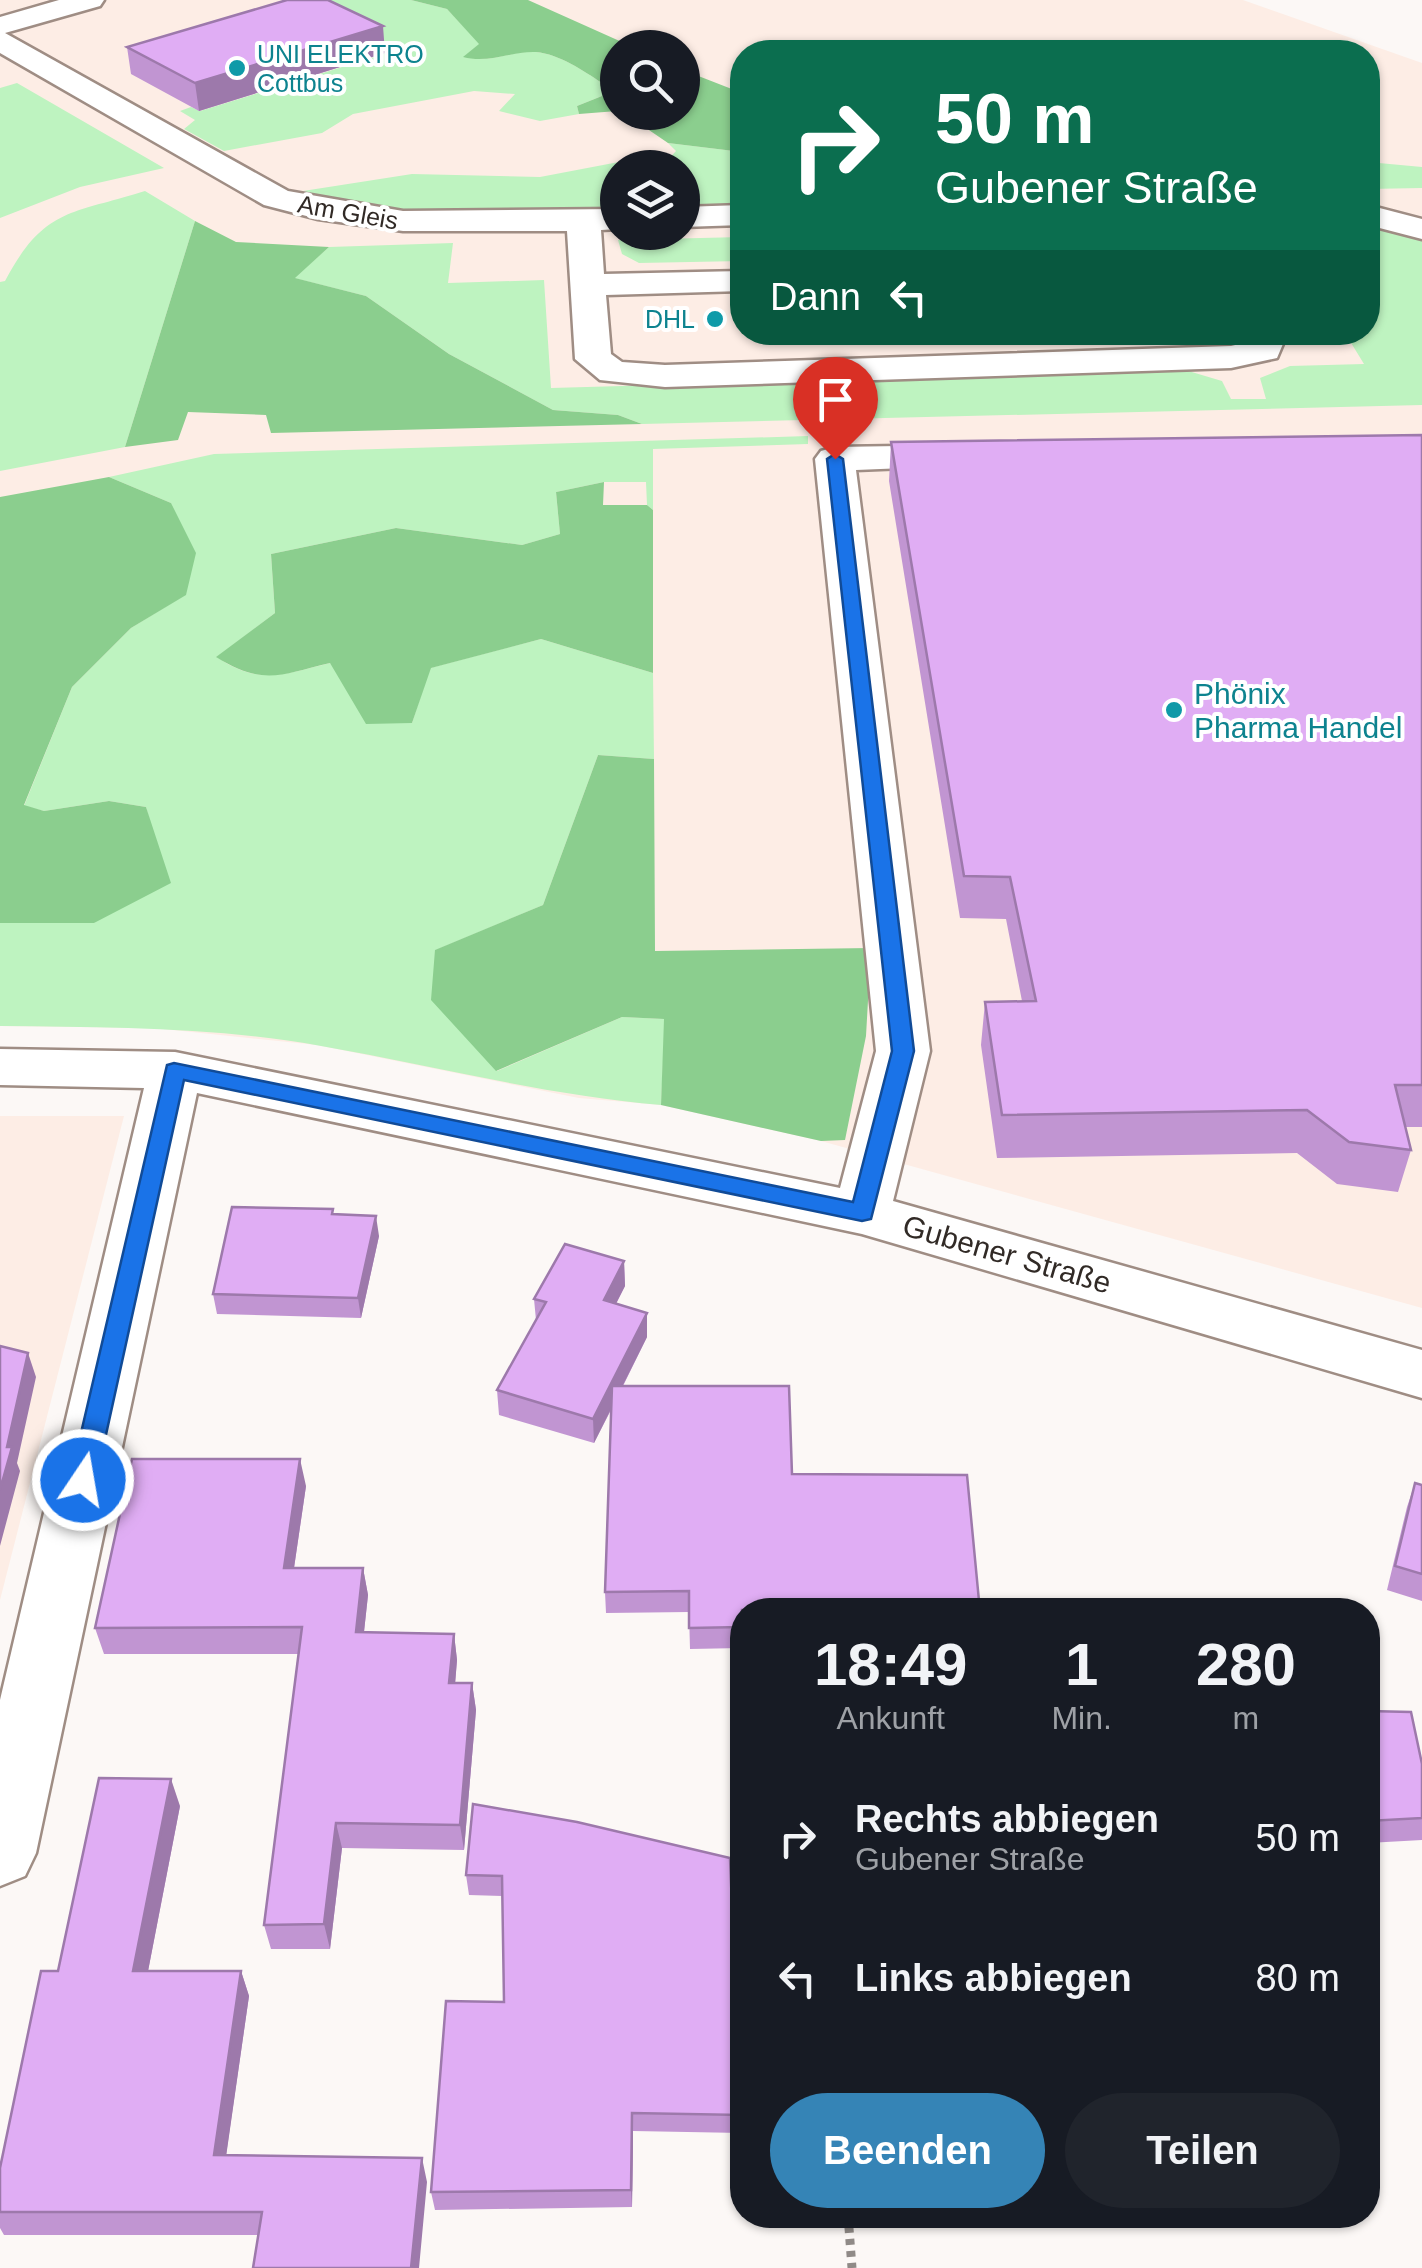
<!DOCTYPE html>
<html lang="de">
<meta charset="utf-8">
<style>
body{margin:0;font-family:Arial,sans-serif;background:#20242c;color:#f1f3f6;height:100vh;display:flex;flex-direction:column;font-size:38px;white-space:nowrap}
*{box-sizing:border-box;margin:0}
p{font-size:32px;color:#9ea1a6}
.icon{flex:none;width:55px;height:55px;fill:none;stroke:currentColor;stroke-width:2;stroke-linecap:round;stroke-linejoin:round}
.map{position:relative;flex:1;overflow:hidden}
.panel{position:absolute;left:730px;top:1598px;width:650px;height:630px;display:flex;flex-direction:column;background:#171b24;border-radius:40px;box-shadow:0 2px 8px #0004}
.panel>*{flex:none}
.banner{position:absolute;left:730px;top:40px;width:650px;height:305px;border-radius:40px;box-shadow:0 2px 8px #0004;background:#0b6e4f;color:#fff;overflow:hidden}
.buttons{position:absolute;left:600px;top:30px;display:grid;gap:20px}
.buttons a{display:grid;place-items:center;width:100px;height:100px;border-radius:50%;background:#171b24;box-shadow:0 2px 8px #0004;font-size:50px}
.pin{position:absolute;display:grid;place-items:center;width:85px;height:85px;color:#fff;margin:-102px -42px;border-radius:50% 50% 50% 0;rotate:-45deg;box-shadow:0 0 10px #0007}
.pin .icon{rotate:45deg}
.me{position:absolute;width:110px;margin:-55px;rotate:12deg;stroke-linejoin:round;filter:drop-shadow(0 0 8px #0008)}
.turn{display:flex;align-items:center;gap:35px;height:210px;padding:0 40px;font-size:45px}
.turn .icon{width:130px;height:130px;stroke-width:2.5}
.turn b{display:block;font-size:70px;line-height:85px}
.then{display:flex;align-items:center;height:95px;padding:0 40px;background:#0003;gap:20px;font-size:38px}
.eta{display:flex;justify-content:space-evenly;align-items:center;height:170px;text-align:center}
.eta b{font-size:60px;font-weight:700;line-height:70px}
.action{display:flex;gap:20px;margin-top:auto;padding:20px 40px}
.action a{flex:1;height:115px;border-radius:60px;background:#3584b6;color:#fff;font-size:40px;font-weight:700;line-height:115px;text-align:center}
.action a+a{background:#20242c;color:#f1f3f6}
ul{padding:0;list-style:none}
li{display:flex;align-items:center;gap:30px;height:140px;padding:0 40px}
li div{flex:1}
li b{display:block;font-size:38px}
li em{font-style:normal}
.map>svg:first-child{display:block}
</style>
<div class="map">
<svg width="1422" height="2268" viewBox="0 0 1422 2268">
<rect width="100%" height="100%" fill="#fcf8f6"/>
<path fill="#fdede5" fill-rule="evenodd" d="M 0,0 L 1243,0 L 1422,63 L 1422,1308 L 821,1141 L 661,1105 L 579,1098 L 317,1045 L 154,1028 L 0,1026 ZM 618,48 L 682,48 L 682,112 L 618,112 ZM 742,52 L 1368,52 L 1368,332 L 742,332 ZM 618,168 L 682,168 L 682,232 L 618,232 Z
M 0,1116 L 124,1116 L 0,1600 Z"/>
<path fill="#bef3c0" d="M 310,0 L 411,0 L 447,9 L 480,44 L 465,56 C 489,65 511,50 536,52 C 559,54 584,71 602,83 L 602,96 L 577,106 L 579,114 L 540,121 L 499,111 L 515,94 L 474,91 L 353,114 L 322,133 L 224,151 L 184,129 L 195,120 L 180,111 L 191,107 L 200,111 L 384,54 Z
M 17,83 L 164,168 L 80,187 L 0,218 L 0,88 Z
M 668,143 L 742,152 L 742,206 L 683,207 L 682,168 L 618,168 L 617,209 C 512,211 405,221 303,191 L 412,174 L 540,177 L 624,161 L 665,163 L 676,151 Z
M 1368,162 L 1422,167 L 1422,188 L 1368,189 Z
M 145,191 L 195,221 L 125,447 L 0,471 L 0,282 L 5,281 C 44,207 73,214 145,191 Z
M 1368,223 L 1422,237 L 1422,405 L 642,424 L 618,415 L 553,410 L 449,354 L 366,296 L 294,278 L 329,247 L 453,243 L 448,283 L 544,280 L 551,388 L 1185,370 L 1222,381 L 1231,399 L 1266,399 L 1260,378 L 1290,366 L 1364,364 L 1345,333 L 1368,332 Z
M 742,237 L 742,261 L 639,263 L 622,254 L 618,240 Z
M 808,436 L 808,444 L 653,449 L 653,510 L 647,505 L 646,482 L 604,482 L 556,492 L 560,534 L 522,545 L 396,528 L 271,554 L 275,613 L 217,657 C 258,686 285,674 330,663 L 412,723 L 430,668 L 541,639 L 653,673 L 654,759 L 598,755 L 543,905 L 436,950 L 497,1071 L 622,1017 L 665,1019 L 661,1105 C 545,1095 435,1066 321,1046 C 216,1027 107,1027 0,1026 L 0,923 L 94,923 L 156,844 L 146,807 L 109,801 L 44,811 L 24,806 L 72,687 L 131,628 L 183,596 L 171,503 L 109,477 L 214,454 Z"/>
<path fill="#8bce8e" d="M 411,0 L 528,0 L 633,47 L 618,48 L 617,111 L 579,114 L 577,106 L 602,96 L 602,83 C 584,71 559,54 536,52 C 511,51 489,64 463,57 L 479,44 L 447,9 Z
M 683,70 L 742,93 L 742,152 L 668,143 L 624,113 L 682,112 Z
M 195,221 L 236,242 L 329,247 L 295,278 L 366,296 L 449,354 L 553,410 L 618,415 L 642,424 L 271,433 L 266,415 L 188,412 L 178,440 L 125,447 Z
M 109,477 L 171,503 L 196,553 L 186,595 L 131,628 L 72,687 L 24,805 L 44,811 L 109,801 L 146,807 L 171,883 L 94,923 L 0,923 L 0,497 Z
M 604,482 L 603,505 L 647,505 L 653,510 L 653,673 L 541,639 L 431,668 L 412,723 L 366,724 L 330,663 C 280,675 263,686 216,657 L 275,613 L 271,554 L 396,528 L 522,545 L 560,534 L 556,492 Z
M 598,755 L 654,759 L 655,951 L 871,948 L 866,1036 L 845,1140 L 821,1141 L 661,1105 L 664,1019 L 622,1017 L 496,1071 L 431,1000 L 435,950 L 543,905 Z"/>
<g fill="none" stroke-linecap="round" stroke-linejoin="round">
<defs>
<path id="minor" d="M 59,0 L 104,0 L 100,6 L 5,33 L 288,191 L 403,211 L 617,209 L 618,229 L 601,230 L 604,274 L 742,271 L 742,291 L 606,295 L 611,354 L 622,362 L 665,365 L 1231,346 L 1248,342 L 1252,332 L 1288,332 L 1277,358 L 1231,368 L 665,387 L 600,380 L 575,359 L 567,231 L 403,231 L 318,219 L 264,205 L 0,53 L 0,17 Z
M 742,205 L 742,225 L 682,227 L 682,207 Z
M 1368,205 L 1422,219 L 1422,239 L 1368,225 Z
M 964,445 L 978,449 L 984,457 L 978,465 L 856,470 L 930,1051 L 893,1201 L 1422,1350 L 1422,1398 L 862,1234 L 197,1093 L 36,1853 L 25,1876 L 0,1886 L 0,1700 L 144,1088 L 0,1085 L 0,1049 L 175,1052 L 840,1188 L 876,1051 L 815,459 L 821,451 L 835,447 Z"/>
</defs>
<use href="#minor" stroke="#9f8d84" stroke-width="5"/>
<path stroke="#908a87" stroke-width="9" stroke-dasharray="6 6" stroke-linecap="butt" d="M 848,2215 L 852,2268"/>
<use href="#minor" fill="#fff" fill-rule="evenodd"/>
</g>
<path fill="#c195d2" d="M 127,47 L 385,53 L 199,111 L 131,74 Z
M 1422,435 L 1422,1127 L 1405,1127 L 1411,1150 L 1398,1192 L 1337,1184 L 1297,1153 L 997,1158 L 981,1045 L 985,1002 L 1022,1001 L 1006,919 L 960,918 L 889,481 L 891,442 Z
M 334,1214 L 379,1236 L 361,1318 L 217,1314 L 213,1294 Z
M 624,1261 L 625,1286 L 616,1304 L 647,1337 L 623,1386 L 792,1474 L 979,1601 L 978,1610 L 742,1610 L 742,1648 L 690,1649 L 689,1612 L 606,1613 L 605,1592 L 611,1410 L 594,1443 L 499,1415 L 497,1390 L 536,1320 L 534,1299 Z
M 1415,1483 L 1422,1485 L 1422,1601 L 1387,1590 L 1407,1507 Z
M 306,1486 L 294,1568 L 363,1568 L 368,1595 L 364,1632 L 454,1634 L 457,1660 L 455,1683 L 472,1683 L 476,1710 L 464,1850 L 342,1848 L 330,1949 L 271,1949 L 264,1925 L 298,1654 L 104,1654 L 95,1628 Z
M 1368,1711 L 1422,1764 L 1422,1840 L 1368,1843 Z
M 473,1804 L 736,2004 L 742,2004 L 742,2133 L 633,2131 L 632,2207 L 435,2210 L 431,2192 L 504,2002 L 502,1896 L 469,1895 L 466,1875 Z
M 180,1806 L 148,1971 L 241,1971 L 249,1996 L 226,2155 L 427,2182 L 258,2235 L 4,2235 L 0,2228 L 0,2168 L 58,1971 Z"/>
<path fill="#9d79ab" d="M 383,26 L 385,53 L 199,111 L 195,83 Z
M 376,1216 L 379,1236 L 361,1318 L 358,1298 Z
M 624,1261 L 625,1286 L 605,1325 L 604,1300 Z
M 647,1313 L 647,1337 L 594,1443 L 593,1419 Z
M 28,1353 L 36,1377 L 17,1463 L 20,1471 L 0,1546 L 0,1490 L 7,1447 Z
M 300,1459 L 306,1486 L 290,1595 L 284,1568 Z
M 363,1568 L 368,1595 L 361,1659 L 356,1632 Z
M 454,1634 L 457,1660 L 453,1710 L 449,1683 Z
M 472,1683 L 476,1710 L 464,1850 L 460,1825 Z
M 171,1779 L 180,1806 L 143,1997 L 133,1971 Z
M 336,1823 L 342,1848 L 330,1949 L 324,1924 Z
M 241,1971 L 249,1996 L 223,2178 L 214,2155 Z
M 632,2113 L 633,2131 L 632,2207 L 631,2190 Z
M 422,2158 L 427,2182 L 419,2268 L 411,2268 Z"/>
<path fill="#e0adf4" stroke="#9d79ab" stroke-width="2.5" d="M 287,0 L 328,0 L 383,26 L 195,83 L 127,47 Z
M 1422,435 L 1422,1085 L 1395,1085 L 1411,1150 L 1349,1142 L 1307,1110 L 1002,1115 L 985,1002 L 1036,1001 L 1010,877 L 964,876 L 891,442 Z
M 232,1207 L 333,1209 L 332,1214 L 376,1216 L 358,1298 L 213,1294 Z
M 565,1244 L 624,1261 L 604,1300 L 647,1313 L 593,1419 L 497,1390 L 546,1302 L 534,1299 Z
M 0,1346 L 28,1353 L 7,1447 L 12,1447 L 0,1490 Z
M 612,1386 L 789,1386 L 792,1474 L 967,1475 L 979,1601 L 812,1600 L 812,1610 L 742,1610 L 742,1627 L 689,1628 L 689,1591 L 605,1592 Z
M 132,1459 L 300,1459 L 284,1568 L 363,1568 L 356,1632 L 454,1634 L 449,1683 L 472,1683 L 460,1825 L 336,1823 L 324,1924 L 264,1925 L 302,1627 L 95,1628 Z
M 1415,1483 L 1422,1485 L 1422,1574 L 1395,1566 Z
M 1368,1711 L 1411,1712 L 1422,1764 L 1422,1818 L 1368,1821 Z
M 99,1778 L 171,1779 L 133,1971 L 241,1971 L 214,2155 L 422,2158 L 411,2268 L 253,2268 L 262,2212 L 0,2212 L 0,2168 L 41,1971 L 58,1971 Z
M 473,1804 L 577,1822 L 730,1858 L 736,2004 L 742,2004 L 742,2115 L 632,2113 L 631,2190 L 431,2192 L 446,2001 L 504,2002 L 502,1876 L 466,1875 Z"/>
<path fill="#1a73e8" stroke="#114b97" stroke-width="2.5" d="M 835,454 L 843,459 L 914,1051 L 871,1219 L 862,1221 L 184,1080 L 96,1480 L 83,1491 L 74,1488 L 70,1480 L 167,1065 L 174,1063 L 853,1202 L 892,1051 L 827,459 Z"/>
<g fill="#0f9aa8" stroke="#fff" stroke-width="4">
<circle cx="237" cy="68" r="10"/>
<circle cx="715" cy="319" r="10"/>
<circle cx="1174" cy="710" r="10"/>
</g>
<g text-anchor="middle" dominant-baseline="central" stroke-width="8" stroke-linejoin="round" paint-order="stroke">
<g font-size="25" fill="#0d838f" stroke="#fff" text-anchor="start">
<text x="257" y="54">UNI ELEKTRO<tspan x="257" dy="29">Cottbus</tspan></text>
<text x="695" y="319" text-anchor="end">DHL</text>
</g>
<g font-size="25" fill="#312a26" stroke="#fff">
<text transform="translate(348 212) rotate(10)">Am Gleis</text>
</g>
<g font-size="30" fill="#0d838f" stroke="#fff" text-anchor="start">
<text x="1194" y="693">Phönix<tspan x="1194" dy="34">Pharma Handel</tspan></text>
</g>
<g font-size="30" fill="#312a26" stroke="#fff">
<text transform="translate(1007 1254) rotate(16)">Gubener Straße</text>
</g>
</g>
</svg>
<div class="buttons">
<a><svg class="icon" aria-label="search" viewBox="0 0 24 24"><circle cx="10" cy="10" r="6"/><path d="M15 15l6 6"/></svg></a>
<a><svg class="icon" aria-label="layers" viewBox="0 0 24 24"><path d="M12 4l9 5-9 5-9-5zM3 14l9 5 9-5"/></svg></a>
</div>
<div class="pin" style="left:835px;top:459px;background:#d93025"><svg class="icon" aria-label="arrive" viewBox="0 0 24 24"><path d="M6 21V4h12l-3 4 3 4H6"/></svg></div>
<svg class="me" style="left:83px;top:1480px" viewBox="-20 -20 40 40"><circle r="17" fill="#1a73e8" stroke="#fff" stroke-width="3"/><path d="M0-11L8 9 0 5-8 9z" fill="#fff"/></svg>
<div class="banner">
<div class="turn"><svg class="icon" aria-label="right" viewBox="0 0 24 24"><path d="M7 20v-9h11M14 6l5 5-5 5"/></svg><div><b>50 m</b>Gubener Straße</div></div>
<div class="then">Dann<svg class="icon" aria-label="left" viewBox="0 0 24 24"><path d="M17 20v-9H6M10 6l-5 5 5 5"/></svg></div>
</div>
<section class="panel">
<div class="eta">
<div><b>18:49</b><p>Ankunft</p></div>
<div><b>1</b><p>Min.</p></div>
<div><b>280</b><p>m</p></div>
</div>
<ul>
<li><svg class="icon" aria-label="right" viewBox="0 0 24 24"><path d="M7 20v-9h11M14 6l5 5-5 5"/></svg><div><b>Rechts abbiegen</b><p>Gubener Straße</p></div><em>50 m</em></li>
<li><svg class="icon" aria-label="left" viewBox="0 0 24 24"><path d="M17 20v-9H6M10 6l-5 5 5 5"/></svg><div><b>Links abbiegen</b></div><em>80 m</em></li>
</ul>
<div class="action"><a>Beenden</a><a>Teilen</a></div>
</section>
</div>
